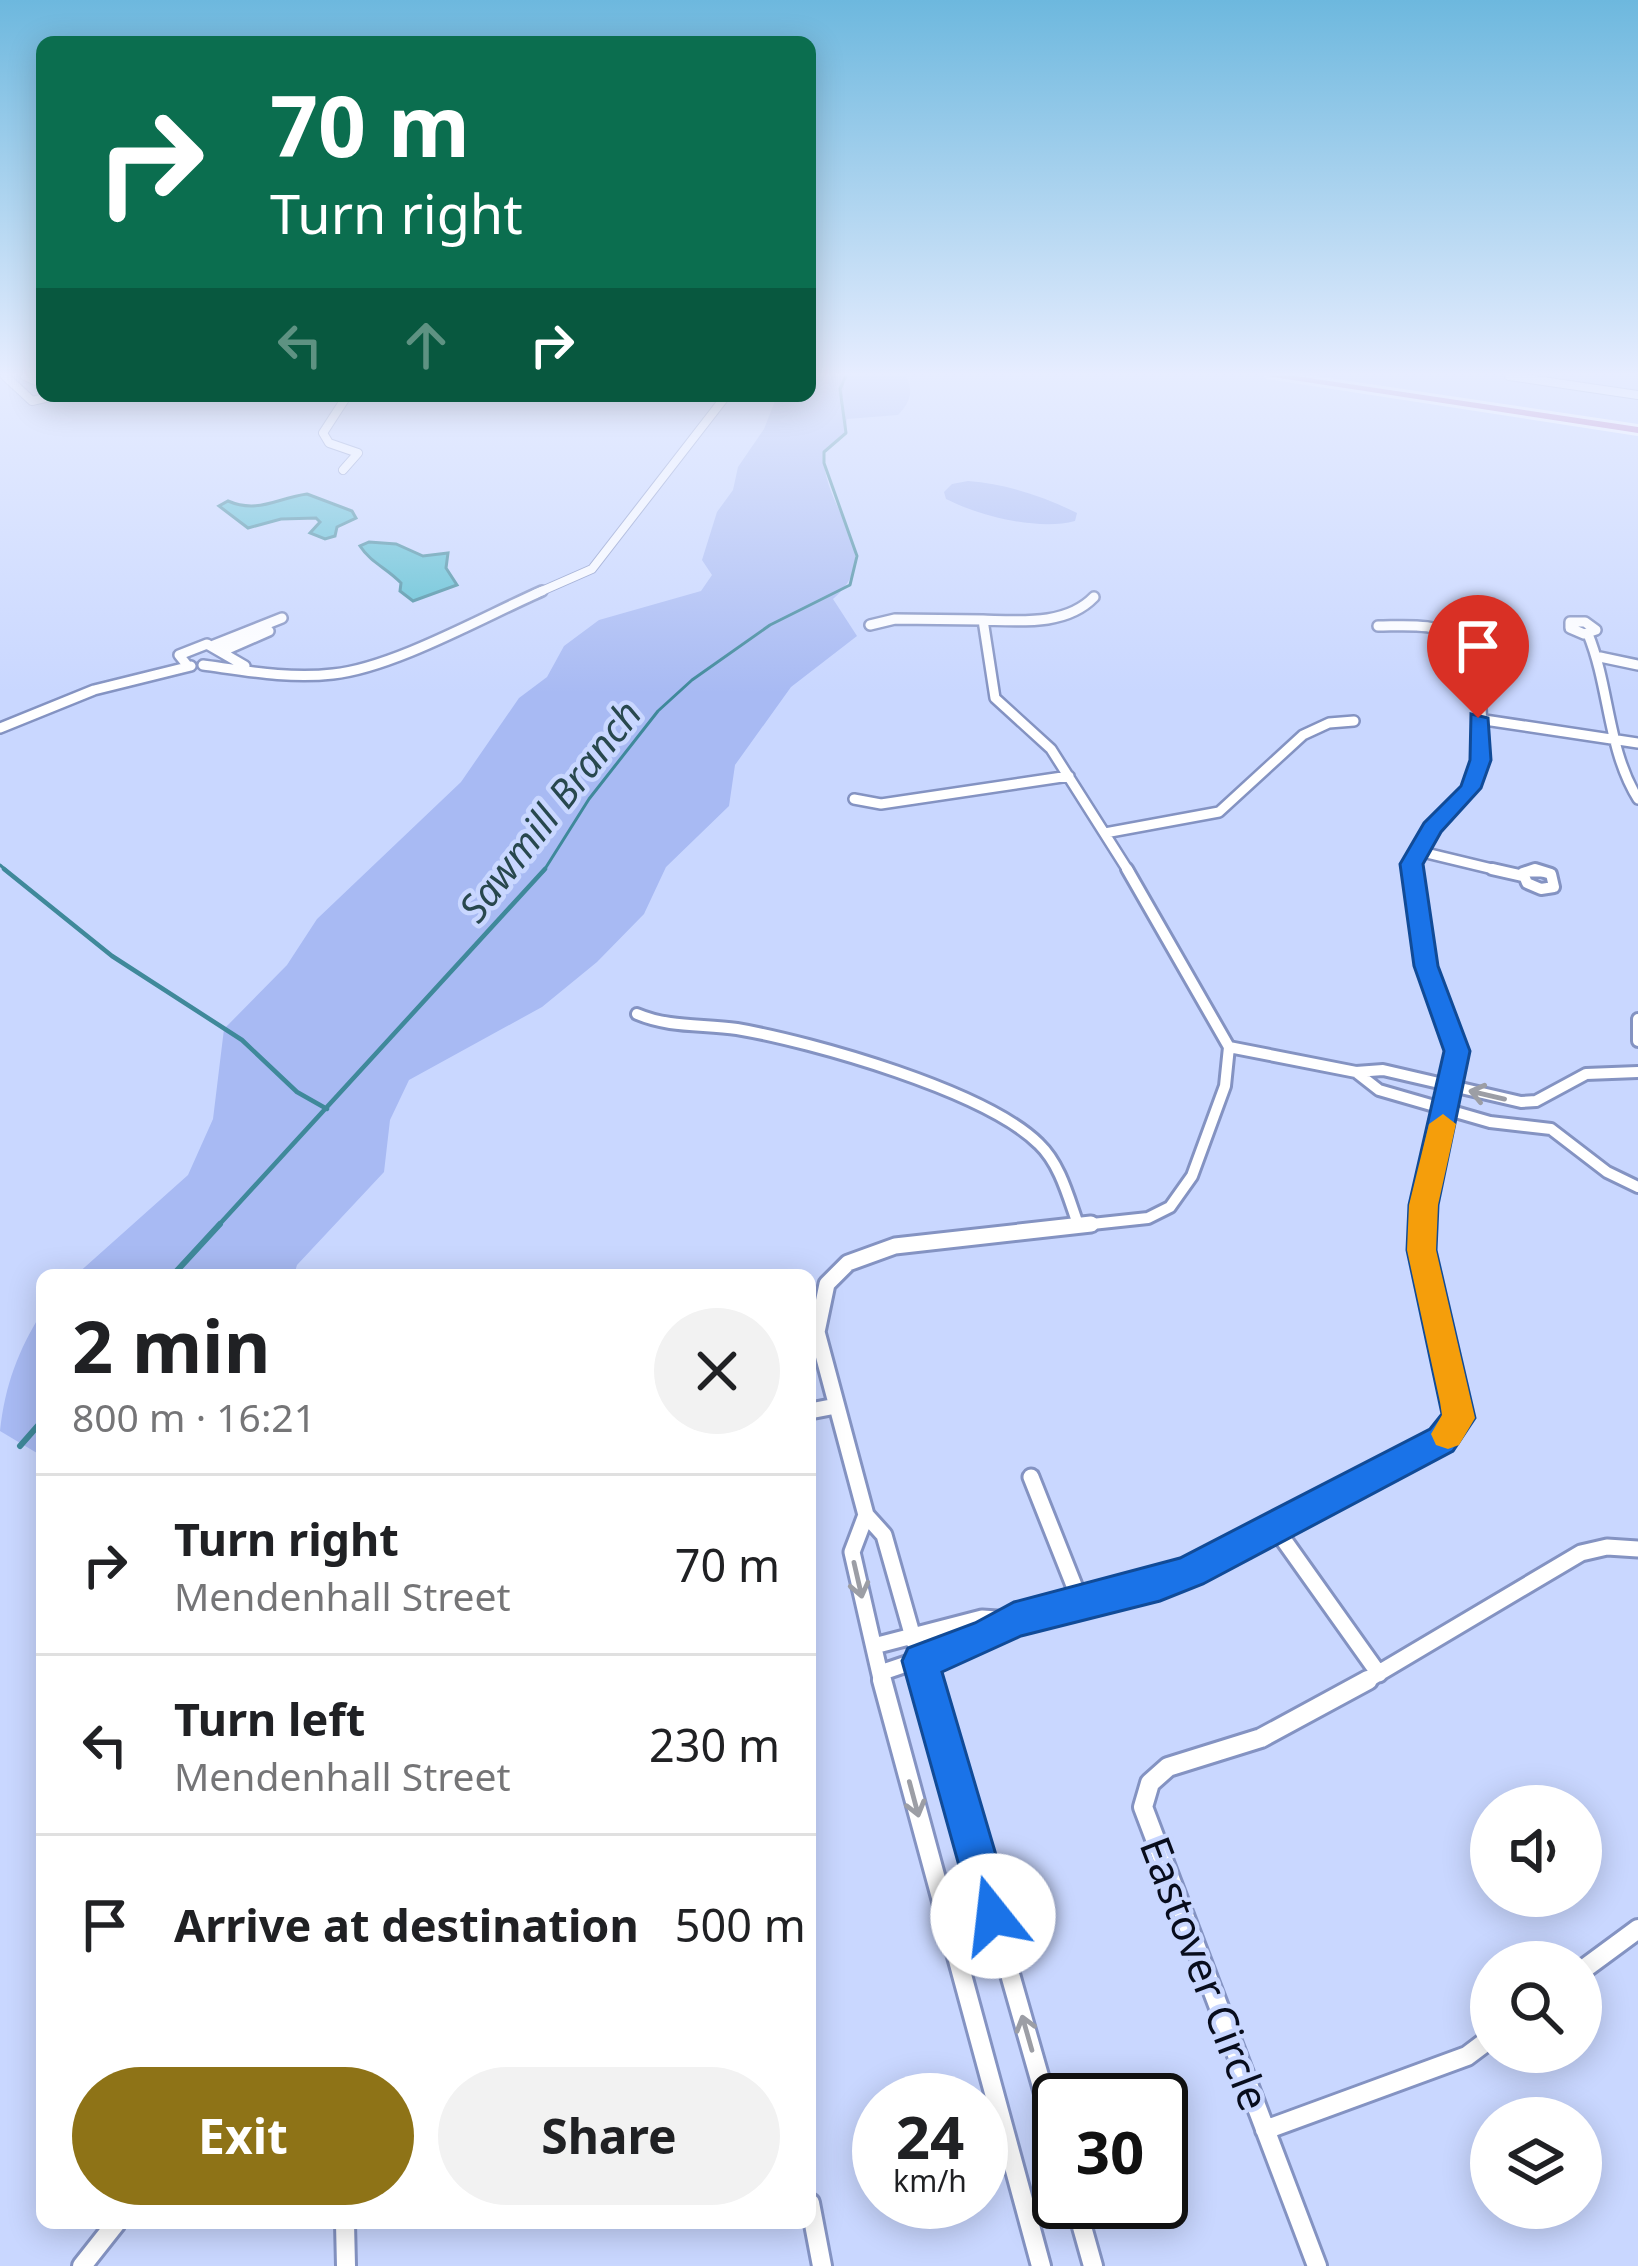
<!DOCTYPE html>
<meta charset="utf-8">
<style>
body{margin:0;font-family:"Noto Sans",sans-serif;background:#f2f2f2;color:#202124;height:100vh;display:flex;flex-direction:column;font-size:45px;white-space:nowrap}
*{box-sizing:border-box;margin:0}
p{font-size:39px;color:#757577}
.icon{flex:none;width:66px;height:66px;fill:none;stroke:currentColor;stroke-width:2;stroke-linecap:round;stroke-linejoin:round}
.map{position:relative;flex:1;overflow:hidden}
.drawer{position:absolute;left:36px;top:1269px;width:780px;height:960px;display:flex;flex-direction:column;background:#fff;border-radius:18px;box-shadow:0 6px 30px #0003}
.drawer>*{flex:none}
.top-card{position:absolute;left:36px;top:36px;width:780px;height:366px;border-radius:18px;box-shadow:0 6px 30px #0003;background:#0b6e4f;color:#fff;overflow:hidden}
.buttons{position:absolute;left:1470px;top:1785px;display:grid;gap:24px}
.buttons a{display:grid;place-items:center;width:132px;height:132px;border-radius:50%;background:#fff;box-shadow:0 6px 30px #0003;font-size:60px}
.speed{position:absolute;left:852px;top:2073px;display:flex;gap:24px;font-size:60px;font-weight:700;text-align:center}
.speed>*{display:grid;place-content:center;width:156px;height:156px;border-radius:50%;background:#fff;box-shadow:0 6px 30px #0003;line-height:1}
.speed small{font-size:30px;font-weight:400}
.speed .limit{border:6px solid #111;border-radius:18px;background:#fff;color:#111}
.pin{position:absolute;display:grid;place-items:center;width:102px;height:102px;color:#fff;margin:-123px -51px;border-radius:50% 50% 50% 0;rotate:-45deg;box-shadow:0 0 12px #0007}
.pin .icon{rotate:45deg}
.me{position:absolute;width:132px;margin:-66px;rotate:344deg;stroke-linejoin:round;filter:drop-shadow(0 0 9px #0008)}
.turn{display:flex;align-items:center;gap:42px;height:252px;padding:0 36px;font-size:54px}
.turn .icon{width:156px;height:156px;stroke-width:2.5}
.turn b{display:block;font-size:84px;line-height:102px}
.lanes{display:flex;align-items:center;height:114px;padding:0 36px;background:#0003;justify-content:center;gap:60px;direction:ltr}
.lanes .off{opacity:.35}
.round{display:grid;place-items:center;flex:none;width:126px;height:126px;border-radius:63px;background:#f2f2f2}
.overview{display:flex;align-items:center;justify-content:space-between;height:204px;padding:0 36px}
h1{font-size:72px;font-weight:700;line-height:90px}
.primary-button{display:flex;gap:24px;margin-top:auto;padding:24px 36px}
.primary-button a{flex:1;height:138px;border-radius:72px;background:#8e7317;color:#fff;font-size:48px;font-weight:700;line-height:138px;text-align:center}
.primary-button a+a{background:#f2f2f2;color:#202124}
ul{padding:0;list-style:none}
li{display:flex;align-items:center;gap:36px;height:180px;padding:0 36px;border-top:3px solid #e0e0e0}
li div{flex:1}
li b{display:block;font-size:45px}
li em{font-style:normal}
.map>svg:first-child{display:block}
</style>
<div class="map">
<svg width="1638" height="2266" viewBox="0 0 1638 2266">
<rect width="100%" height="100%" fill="#c9d7ff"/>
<path fill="#a8baf3" d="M 810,376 L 906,376 C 914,392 910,402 898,415 L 847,419 L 846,433 L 824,453 C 821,512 889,551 833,599 L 857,636 L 791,687 L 735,765 L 729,806 L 666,867 L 644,914 L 597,962 L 542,1007 L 409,1080 L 390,1120 L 384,1172 L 297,1265 L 294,1275 L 76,1275 L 188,1175 L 213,1119 L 224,1029 L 287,965 L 317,919 L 461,782 L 519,698 L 547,677 L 564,646 L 599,620 L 701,591 L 712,575 L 702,560 L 717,512 L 733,490 L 738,467 L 764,429 L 777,396 L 810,396 Z
M 968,481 C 1006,484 1043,496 1077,513 L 1075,521 C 1038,531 980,516 946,499 L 944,492 L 952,484 Z
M 42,1312 L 42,1456 L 0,1431 C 5,1385 18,1351 42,1312 Z"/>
<path fill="#56bed0" stroke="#3f899a" stroke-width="3" d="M 307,494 L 352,511 L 356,518 L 337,527 L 335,536 L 325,539 L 310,533 L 320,522 L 316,518 L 281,519 L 248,528 L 219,506 L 228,501 C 258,514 277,498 307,494 Z
M 369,542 L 396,544 L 423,556 L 448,553 L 446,568 L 457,585 L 413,601 L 400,591 L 401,583 C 387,568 371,563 360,546 Z"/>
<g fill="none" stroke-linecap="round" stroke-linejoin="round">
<path stroke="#3f899a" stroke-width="3" d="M 0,865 L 8,872
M 543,872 L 589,799 L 658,711 L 692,680 L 770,625 L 850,585 L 857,556 L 824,463 L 824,452 L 846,433 L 840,389 L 846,376"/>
<path stroke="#3f899a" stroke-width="4.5" d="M 4,869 L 112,956 L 242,1040 L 297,1092 L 327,1109
M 217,1227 L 545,869"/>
<path stroke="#3f899a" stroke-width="6" d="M 173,1275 L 220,1224
M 20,1446 L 42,1421"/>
<defs>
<path id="minor-far4" d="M 5,376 L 32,401 L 54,396
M 25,376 L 42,384
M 1509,376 L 1638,395
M 343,470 L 358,453 L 329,443 L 323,433 L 347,396
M 535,594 L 592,569 L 726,396"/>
<path id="minor-far3" d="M 1094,597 C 1066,626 1020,621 983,620 L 995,698 L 1051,749 L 1129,872
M 1570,622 L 1585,622 L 1596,630 L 1584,634 L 1570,628 Z
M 870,625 L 895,619 L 983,620
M 1378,626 C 1404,626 1438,622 1459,639 C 1486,660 1488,764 1469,790 C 1451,815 1411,837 1412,872
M 1588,634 C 1610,688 1607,749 1638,799
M 214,645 L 282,618
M 221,652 L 269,631
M 1600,657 L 1638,665
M 187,665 L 179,655 L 207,644 L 245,666
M 203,665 C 247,671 289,679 333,674 C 393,668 485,616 542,591
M 1478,719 L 1638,743
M 0,728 L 94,690 L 191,666
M 854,799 L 881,804 L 1069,776
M 1105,833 L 1219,812 L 1303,735 L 1329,723 L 1354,721
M 1418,851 L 1505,872
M 1527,872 L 1543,872"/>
<path id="minor-far2" d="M 1412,869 L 1426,966 L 1458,1051 L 1423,1205 L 1423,1227
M 1492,869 L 1523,876
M 1535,869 L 1551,874 L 1554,887 L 1541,889 L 1527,883 L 1523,873 Z
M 637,1014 C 670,1028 703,1024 737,1029 C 813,1042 986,1091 1039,1144 C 1061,1165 1069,1200 1079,1227
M 1638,1019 L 1638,1041
M 1229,1047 L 1356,1072
M 1638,1072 L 1586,1074 L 1536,1101 L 1521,1102 L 1383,1070 L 1356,1072 L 1379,1090 L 1490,1122 L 1551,1129 L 1607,1172 L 1638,1187
M 1064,1227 L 1148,1218 L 1170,1207 L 1192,1176 L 1225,1086 L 1229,1047 L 1127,869"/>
<path id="minor-far1" d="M 810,1411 L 836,1406
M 1031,1477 L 1081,1603
M 866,1515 L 817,1332 L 827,1284 L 848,1263 L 895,1246 L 1091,1224
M 1276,1529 L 1379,1674
M 874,1646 L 982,1618 L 1013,1620
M 880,1673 L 986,1637 L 1014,1620 L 1190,1571 L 1441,1440 L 1459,1418 L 1422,1250 L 1423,1224
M 882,1683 L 852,1552 L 866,1515 L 884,1535 L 926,1683
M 1362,1683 L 1581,1553 L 1607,1547 L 1638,1549"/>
<path id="minor" d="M 882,1680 L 1041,2266
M 926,1680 L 1059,2146
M 1581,1971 L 1638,1929
M 1265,2130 L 1467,2056 L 1491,2038
M 1075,2202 L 1093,2266
M 810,2203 L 822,2266
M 345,2223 L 346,2266
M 82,2266 L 116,2223
M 1317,2266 L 1143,1807 L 1150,1783 L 1168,1767 L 1261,1738 L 1368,1680"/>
<path id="motorway" d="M 1267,376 L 1295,376 L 1638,427 L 1638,433 Z"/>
</defs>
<use href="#minor-far4" stroke="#8493c2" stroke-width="10"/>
<use href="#minor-far3" stroke="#8493c2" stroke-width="14"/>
<use href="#minor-far2" stroke="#8493c2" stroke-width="16"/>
<use href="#minor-far1" stroke="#8493c2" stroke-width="21"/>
<use href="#minor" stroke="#8493c2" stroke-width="24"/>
<use href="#motorway" stroke="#fff" stroke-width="6"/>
<use href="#minor-far4" stroke="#fff" stroke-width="8"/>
<use href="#minor-far3" stroke="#fff" stroke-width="9"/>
<use href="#minor-far2" stroke="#fff" stroke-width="10"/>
<use href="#minor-far1" stroke="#fff" stroke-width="15"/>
<use href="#minor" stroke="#fff" stroke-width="18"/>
<use href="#motorway" fill="#bf73b8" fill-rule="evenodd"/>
</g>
<defs><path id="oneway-shaft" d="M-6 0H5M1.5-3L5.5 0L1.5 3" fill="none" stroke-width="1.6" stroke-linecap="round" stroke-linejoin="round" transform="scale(3)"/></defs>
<g stroke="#9c9ea5">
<use href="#oneway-shaft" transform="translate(1487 1095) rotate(-167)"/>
<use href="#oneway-shaft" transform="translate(858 1580) rotate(77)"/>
<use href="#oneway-shaft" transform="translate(914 1799) rotate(75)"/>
<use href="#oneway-shaft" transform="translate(1027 2033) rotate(-106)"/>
</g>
<linearGradient id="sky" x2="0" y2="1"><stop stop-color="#6db8de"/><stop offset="0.54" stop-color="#e7edff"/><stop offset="1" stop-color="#e7edff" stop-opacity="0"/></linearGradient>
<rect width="1638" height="693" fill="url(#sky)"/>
<path fill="#1a73e8" stroke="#114b97" stroke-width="3" d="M 1471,714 L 1488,718 L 1491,760 L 1481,788 L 1441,832 L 1423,864 L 1438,966 L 1470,1051 L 1438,1205 L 1436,1250 L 1475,1418 L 1453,1451 L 1203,1584 L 1160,1601 L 1021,1636 L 942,1672 L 1014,1916 L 1008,1930 L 993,1936 L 979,1930 L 973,1916 L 902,1661 L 908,1648 L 975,1623 L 1014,1602 L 1180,1558 L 1430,1429 L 1442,1414 L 1407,1250 L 1409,1205 L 1444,1051 L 1414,966 L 1400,864 L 1424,823 L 1461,786 L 1470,760 Z"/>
<path fill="#f59e0b" d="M 1443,1114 L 1456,1124 L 1438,1205 L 1436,1250 L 1475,1418 L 1459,1445 L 1448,1449 L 1436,1445 L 1431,1434 L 1442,1415 L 1440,1402 L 1407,1250 L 1409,1205 L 1429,1124 Z"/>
<g text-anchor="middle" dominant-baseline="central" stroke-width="9" stroke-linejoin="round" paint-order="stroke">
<g font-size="39" font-style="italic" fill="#28484e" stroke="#c9d7ff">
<text transform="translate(549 810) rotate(-52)">Sawmill Branch</text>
</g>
<g font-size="42" fill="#080d1d" stroke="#c9d7ff">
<text transform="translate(1206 1973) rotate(69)">Eastover Circle</text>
</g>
</g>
</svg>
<div class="buttons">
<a><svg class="icon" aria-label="sound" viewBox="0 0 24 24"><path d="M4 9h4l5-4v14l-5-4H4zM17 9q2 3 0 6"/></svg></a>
<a><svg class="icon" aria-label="search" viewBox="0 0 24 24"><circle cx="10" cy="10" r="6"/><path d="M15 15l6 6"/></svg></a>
<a><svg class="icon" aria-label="layers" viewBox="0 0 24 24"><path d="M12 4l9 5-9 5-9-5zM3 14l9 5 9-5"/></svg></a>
</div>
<div class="speed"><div>24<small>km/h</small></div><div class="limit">30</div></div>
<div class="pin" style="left:1478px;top:718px;background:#d93025"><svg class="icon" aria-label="arrive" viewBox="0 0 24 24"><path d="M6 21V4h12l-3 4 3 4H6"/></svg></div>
<svg class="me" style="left:993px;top:1916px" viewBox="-20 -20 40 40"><circle r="19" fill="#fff"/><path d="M0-13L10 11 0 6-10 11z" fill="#1a73e8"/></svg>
<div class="top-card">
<div class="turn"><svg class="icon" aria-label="right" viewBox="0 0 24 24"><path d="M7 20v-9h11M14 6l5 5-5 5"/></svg><div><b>70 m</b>Turn right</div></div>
<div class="lanes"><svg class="icon off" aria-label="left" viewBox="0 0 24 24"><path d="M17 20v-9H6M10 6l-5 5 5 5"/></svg><svg class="icon off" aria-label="ahead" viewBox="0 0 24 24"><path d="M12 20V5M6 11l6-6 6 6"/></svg><svg class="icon" aria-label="right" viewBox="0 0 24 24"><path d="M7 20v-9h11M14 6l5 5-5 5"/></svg></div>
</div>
<section class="drawer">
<div class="overview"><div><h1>2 min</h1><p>800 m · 16:21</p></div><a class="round"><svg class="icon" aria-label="close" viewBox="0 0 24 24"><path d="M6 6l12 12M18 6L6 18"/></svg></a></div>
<ul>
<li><svg class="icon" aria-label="right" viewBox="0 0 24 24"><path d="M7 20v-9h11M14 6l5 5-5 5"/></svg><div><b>Turn right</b><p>Mendenhall Street</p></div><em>70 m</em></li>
<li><svg class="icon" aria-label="left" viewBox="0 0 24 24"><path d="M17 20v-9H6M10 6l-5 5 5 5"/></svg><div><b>Turn left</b><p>Mendenhall Street</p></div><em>230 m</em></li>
<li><svg class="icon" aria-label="arrive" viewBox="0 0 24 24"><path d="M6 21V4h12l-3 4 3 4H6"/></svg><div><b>Arrive at destination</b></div><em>500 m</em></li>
</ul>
<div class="primary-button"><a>Exit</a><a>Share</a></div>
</section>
</div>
